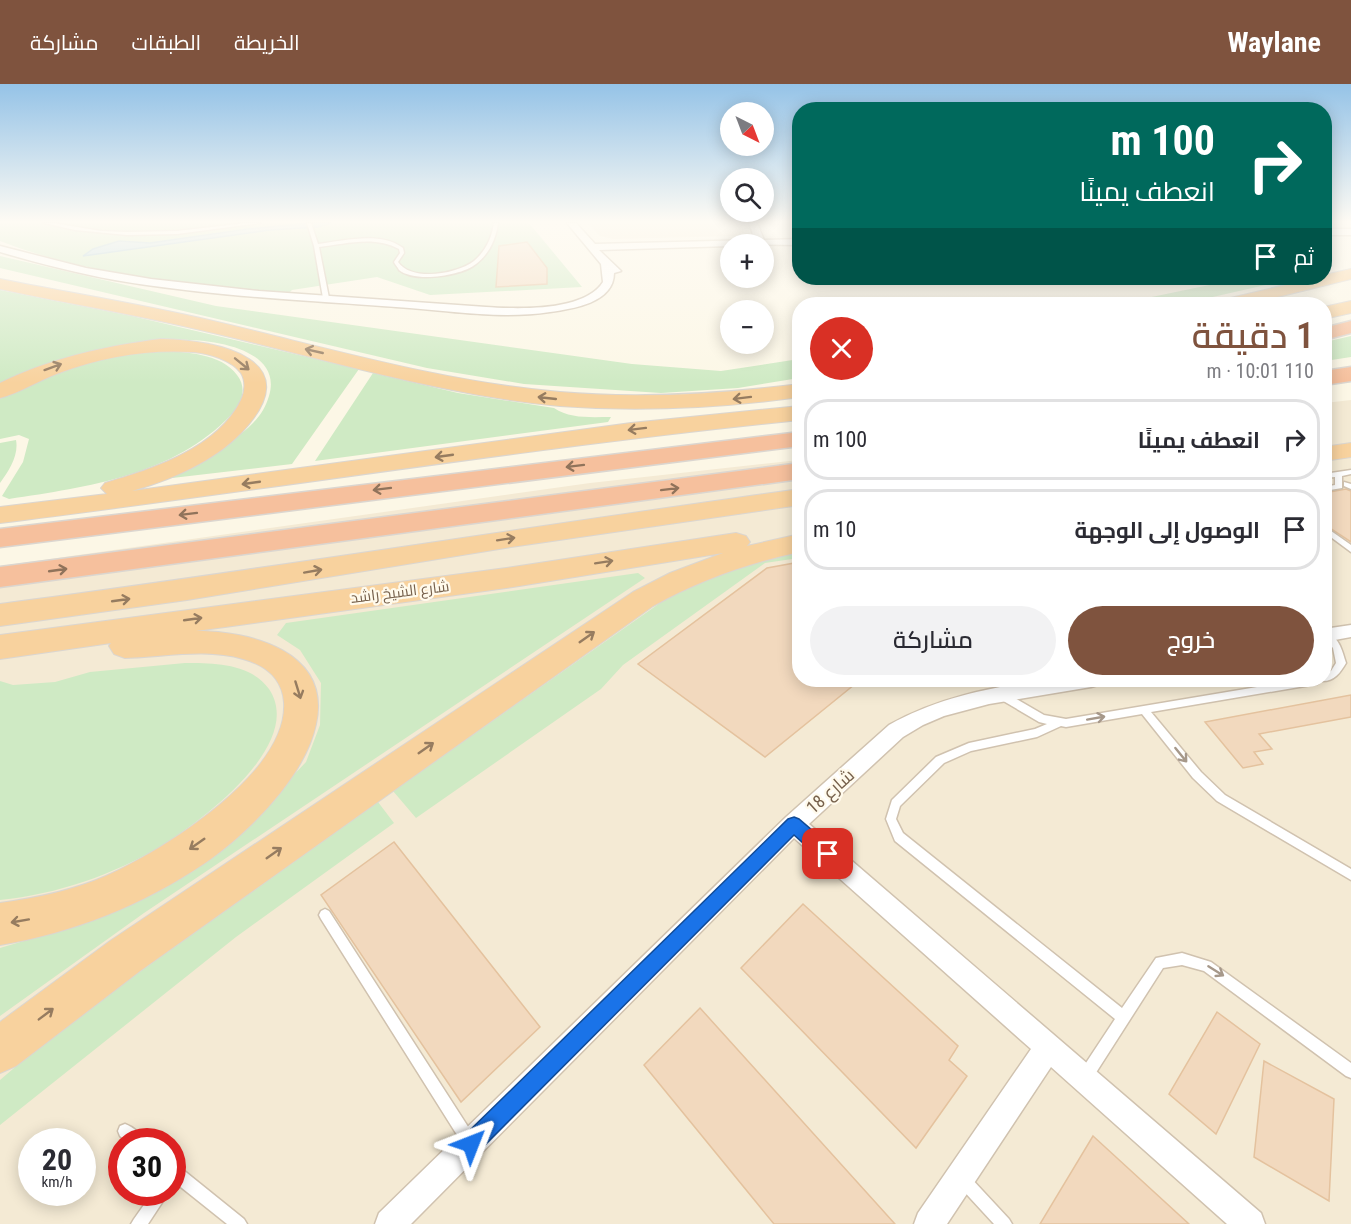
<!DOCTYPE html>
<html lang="ar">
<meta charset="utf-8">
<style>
body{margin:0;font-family:"Roboto Condensed",Cairo,sans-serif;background:#f2f2f3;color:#2b2b33;direction:rtl;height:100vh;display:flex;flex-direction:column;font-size:22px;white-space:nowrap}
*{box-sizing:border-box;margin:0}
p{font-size:20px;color:#7c7c81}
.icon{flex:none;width:33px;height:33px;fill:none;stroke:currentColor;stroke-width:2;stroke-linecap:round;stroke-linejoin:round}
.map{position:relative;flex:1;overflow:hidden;direction:ltr}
.side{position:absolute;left:792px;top:213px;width:540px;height:390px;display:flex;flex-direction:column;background:#fff;border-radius:24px;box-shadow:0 3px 15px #0003;direction:rtl}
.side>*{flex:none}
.hud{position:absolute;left:792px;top:18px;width:540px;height:183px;border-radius:24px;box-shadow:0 3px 15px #0003;direction:rtl;background:#00695c;color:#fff;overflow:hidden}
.needle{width:39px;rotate:138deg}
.fabs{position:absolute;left:720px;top:18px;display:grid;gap:12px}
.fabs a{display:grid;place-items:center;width:54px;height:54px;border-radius:50%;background:#fff;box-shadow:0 3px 15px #0003;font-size:30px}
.speed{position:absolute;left:18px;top:1044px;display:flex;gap:12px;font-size:30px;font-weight:700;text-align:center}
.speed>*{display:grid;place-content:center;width:78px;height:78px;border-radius:50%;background:#fff;box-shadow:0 3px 15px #0003;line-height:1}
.speed small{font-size:15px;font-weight:400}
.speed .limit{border:9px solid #d22;background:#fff;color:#111}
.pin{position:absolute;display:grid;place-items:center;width:51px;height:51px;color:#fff;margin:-26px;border-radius:12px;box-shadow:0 3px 9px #0006}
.me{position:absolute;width:66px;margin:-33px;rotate:45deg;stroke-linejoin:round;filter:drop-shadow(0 0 4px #0008)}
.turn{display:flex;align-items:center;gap:21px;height:126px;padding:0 18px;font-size:27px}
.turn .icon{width:78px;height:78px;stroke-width:2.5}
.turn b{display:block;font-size:42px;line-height:51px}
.then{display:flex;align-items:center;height:57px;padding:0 18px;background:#0003;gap:12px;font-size:22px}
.round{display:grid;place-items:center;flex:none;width:63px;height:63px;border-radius:32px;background:#f2f2f3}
.head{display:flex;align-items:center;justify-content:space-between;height:102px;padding:0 18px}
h1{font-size:36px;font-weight:600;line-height:45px;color:#7f533e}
.action{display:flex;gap:12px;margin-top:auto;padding:12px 18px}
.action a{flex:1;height:69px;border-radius:36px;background:#7f533e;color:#fff;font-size:24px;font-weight:600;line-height:69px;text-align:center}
.action a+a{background:#f2f2f3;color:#2b2b33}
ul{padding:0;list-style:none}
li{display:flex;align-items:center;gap:18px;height:81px;margin:0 12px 9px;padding:0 6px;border:3px solid #e1e1e2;border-radius:24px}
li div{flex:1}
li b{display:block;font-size:22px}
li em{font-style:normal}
header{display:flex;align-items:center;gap:36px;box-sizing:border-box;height:84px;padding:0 30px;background:#7f533e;color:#fff}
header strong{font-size:28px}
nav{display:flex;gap:33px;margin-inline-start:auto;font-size:21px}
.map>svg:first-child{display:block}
</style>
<header>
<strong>Waylane</strong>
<nav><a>الخريطة</a><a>الطبقات</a><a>مشاركة</a></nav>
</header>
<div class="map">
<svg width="1351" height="1140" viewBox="0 0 1351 1140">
<rect width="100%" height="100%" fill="#fcf7e6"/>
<path fill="#f4ead4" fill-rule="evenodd" d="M 588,139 L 741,139 L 744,149 L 733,152 L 613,155 L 600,152 Z
M 1351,316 L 1351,1140 L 0,1140 L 0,482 L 590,399 L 799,376 L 800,596 L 1324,596 L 1325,319 ZM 32,1058 L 82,1058 L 82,1108 L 32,1108 ZM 122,1058 L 172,1058 L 172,1108 L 122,1108 Z"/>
<path fill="#cfeac4" d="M 0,139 L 529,139 L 582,203 L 430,211 L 377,193 L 292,206 L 289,209 C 195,203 88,191 0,157 Z
M 0,172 L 216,222 L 632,280 L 721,287 L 799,275 L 799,294 L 738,304 L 661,309 L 524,300 L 427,284 L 0,184 Z
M 1243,194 L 1296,194 L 1182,220 L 1118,220 Z
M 0,206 L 132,232 L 359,285 L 292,380 L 155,396 C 187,380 228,365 253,339 C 261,331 266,322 269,312 C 284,262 204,254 171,256 C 108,258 57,278 0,301 Z
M 1351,252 L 1351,273 L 1325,277 L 1325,258 Z
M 161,267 C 185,268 221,269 237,291 C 248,305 241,320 231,331 C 174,391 88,403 9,415 L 2,412 L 23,378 L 29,355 L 19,351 L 0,355 L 0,315 C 47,285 105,271 161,267 Z
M 373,289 L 458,309 L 554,324 C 570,335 591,333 611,333 L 608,338 L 315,377 Z
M 16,356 C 19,371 9,387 0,399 L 0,359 Z
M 799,469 L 799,474 L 765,479 L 623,581 L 601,605 L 416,734 L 393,707 L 670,512 C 712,492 753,477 799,469 Z
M 638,489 L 645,494 L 144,829 L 0,932 L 0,864 L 85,839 L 250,737 L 306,678 L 320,641 L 321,599 L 300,566 L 277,551 L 286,539 Z
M 185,579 C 214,579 250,579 269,605 C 306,660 201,737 163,761 C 113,791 58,810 0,816 L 0,597 L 13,601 L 55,598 L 90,588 Z
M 378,718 L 394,739 L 236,853 L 0,1041 L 0,996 L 61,944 Z"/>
<path fill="#badae6" stroke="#a1c8d8" stroke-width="1.5" d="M 312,139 L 331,139 L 318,143 L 270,146 L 83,172 L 93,165 L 119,157 L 150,159 L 248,145 Z"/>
<path fill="#f2d9be" stroke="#e4c29e" stroke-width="1.5" d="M 527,158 L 547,184 L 547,200 L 496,203 L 499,162 Z
M 1346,405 L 1351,407 L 1351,458 L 1324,440 L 1324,409 Z
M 800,478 L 800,596 L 860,596 L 765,673 L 638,580 L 767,484 Z
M 1351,611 L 1351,633 L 1259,650 L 1272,665 L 1254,668 L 1263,680 L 1243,684 L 1205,638 Z
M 394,758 L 540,943 L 461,1018 L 321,811 Z
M 803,820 L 958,962 L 949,976 L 967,992 L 916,1064 L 741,884 Z
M 700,924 L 895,1140 L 774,1140 L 644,981 Z
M 1217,928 L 1260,960 L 1216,1050 L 1169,1010 Z
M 1264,977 L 1334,1015 L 1329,1117 L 1254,1073 Z
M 1093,1052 L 1189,1140 L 1040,1140 Z"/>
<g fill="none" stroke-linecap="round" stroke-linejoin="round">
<defs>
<path id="service" d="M 44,139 L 53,139 L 101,147 L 127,148 L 177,147 L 247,139 L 260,139 L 177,150 L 127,151 L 75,146 Z
M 307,139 L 311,139 L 318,160 C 344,157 380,147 403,164 L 404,169 L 398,178 C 412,198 457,190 474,177 C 486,167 492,153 494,139 L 498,139 C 496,155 489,170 476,180 C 461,192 415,199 399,186 C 399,185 394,179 394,178 L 400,169 L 399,165 C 375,151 344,160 319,163 L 329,214 L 326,216 L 323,214 L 314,162 Z
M 1351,386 L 1351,390 L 1342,392 L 1342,404 L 1324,407 L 1324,403 L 1335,401 L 1335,393 L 1324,394 L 1324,390 Z
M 1344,398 L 1351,400 L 1351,405 L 1344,402 Z
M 1324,442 L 1351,461 L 1351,468 L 1324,448 Z
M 1328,549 C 1340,555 1342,567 1346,579 C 1340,589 1334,598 1321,597 L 1317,600 L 1151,628 L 1201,688 L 1225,711 L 1351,785 L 1351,796 L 1217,717 L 1193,694 L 1142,630 L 1066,643 L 1061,642 L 1037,653 L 971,667 L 944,679 L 900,722 L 896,735 L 903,749 L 1122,924 L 1156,874 L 1182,869 L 1211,878 L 1351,979 L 1351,994 L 1346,992 L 1204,887 L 1182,881 L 1163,884 L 1090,998 L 1085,1000 L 1080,998 L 1078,993 L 1080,988 L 1115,935 L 895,757 L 886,735 L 892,716 L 936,673 L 969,659 L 1035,645 L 1047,640 L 1039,638 L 1000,615 L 998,612 L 1000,609 L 1006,609 L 1044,631 L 1066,635 L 1299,596 L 1324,596 L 1324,590 L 1331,587 L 1336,579 L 1333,564 L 1324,554 L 1325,550 Z
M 325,825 L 329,827 L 474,1052 L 476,1057 L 474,1062 L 469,1064 L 464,1062 L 321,835 L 319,831 L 321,827 Z
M 125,1040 C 133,1043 142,1050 145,1058 L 127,1058 L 120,1052 L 118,1047 L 120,1042 Z
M 172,1079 L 177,1081 L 244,1135 L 247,1140 L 227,1140 L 172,1096 Z
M 964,1090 L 969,1092 L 1009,1135 L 1012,1140 L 994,1140 L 959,1102 L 957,1097 L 959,1092 Z
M 153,1108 L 169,1108 L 148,1140 L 131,1140 L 134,1135 Z"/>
<path id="minor" d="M 567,139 L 576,139 L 595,160 L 755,156 L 749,139 L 757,139 L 764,156 L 800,155 L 800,161 L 730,160 L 730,162 L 599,166 L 621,187 L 614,189 C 614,219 572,225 550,228 C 499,236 446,226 396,223 C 302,216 208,212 115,196 C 76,189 38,179 0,168 L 0,162 L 86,184 L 151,195 L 259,207 L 486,223 C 517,225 584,228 603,198 L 601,180 Z
M 1324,145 L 1351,145 L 1351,151 L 1324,151 Z
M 1351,541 L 1351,553 L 1324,558 L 1324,545 Z
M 1042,596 L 1100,596 L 1098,601 L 1091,603 L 989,620 L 944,632 L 923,641 L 903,653 L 809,740 L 1261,1129 L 1265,1140 L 1227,1140 L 1051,983 L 947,1140 L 914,1140 L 918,1129 L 1031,965 L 794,754 L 411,1140 L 375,1140 L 379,1129 L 786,733 L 889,641 C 937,614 989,604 1042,596 Z"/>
<path id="trunk" d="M 1351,185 L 1351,195 L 1249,220 L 1220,220 L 1222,216 L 1315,194 L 1324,194 L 1324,191 Z
M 0,195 C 70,209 140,220 209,236 C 325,263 441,298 560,308 C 640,315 720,310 800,300 L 800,313 C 720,324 640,328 560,322 C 440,311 325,275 209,248 C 140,231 70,220 0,205 Z
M 1351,217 L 1351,229 L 1324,235 L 1324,223 Z
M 161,255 C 219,256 311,276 241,349 C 213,378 170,396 132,407 L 631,339 L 800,322 L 800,336 C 532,363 267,406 0,439 L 0,423 L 107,410 L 101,404 L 105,399 C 153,385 218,364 241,316 C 245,308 246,297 241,289 C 232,276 208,269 193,268 C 147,265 101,273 59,289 C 39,296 20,309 0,314 L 0,299 C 51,274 105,262 161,255 Z
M 1351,359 L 1351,373 L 1324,377 L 1324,363 Z
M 800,405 L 800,421 L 511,463 L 187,516 L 0,542 L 0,520 C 267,485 533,442 800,405 Z
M 736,449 L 746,452 L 750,458 L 747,462 L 800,450 L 800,468 C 748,479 700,496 653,522 L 140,887 L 16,982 L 0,989 L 0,938 L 110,857 L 633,508 L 670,489 L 723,469 L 513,503 L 196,547 C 250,547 332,567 316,640 C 305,693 248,749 205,779 C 143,821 73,849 0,861 L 0,819 C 36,814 72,807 106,792 C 162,767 289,689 284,618 C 282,594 265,581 243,575 C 206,564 163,573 125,574 L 114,570 L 109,562 L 111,559 L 0,575 L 0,551 L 513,483 Z"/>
<path id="motorway" d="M 1351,237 L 1351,249 L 1324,256 L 1324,244 Z
M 1351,283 L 1351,297 L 1324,301 L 1324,287 Z
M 800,348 L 800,362 L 0,463 L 0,445 Z
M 800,379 L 800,395 L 0,503 L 0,483 Z"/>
</defs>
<use href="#service" stroke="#d0c2af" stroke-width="3"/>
<use href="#minor" stroke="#d0c2af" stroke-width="3"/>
<use href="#trunk" stroke="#dbd6d0" stroke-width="2"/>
<use href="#motorway" stroke="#dbd6d0" stroke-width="3"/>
<use href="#service" fill="#fff" fill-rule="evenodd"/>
<use href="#minor" fill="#fff" fill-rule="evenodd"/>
<use href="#trunk" fill="#f8d29e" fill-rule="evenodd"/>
<use href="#motorway" fill="#f6c09d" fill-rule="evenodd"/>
</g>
<defs><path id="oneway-shaft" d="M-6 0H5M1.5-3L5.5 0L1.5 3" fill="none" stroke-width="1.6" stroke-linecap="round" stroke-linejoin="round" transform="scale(1.5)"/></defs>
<g stroke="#967c60">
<use href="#oneway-shaft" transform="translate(314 267) rotate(-167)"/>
<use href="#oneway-shaft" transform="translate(242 280) rotate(39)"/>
<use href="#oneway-shaft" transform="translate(53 283) rotate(-20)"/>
<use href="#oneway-shaft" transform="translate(547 314) rotate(-174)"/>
<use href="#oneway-shaft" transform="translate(742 314) rotate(173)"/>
<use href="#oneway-shaft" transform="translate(637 345) rotate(173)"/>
<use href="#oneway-shaft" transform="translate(444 372) rotate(172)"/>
<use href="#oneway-shaft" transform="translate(251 399) rotate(172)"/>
<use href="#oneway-shaft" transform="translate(506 455) rotate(-9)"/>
<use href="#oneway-shaft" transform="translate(604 478) rotate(-9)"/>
<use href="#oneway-shaft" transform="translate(313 487) rotate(-10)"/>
<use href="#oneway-shaft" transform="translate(121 516) rotate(-8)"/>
<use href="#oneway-shaft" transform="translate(193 535) rotate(-8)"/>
<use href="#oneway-shaft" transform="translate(587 553) rotate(-35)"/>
<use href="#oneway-shaft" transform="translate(298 606) rotate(73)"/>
<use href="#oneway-shaft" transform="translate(426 664) rotate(-35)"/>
<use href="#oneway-shaft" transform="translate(197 760) rotate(145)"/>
<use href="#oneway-shaft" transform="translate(274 769) rotate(-35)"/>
<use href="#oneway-shaft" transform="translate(20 837) rotate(170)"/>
<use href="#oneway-shaft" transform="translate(46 930) rotate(-37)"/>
</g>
<g stroke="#90735b">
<use href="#oneway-shaft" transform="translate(575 382) rotate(173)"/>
<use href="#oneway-shaft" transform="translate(382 405) rotate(173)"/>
<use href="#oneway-shaft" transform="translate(670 405) rotate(-7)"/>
<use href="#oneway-shaft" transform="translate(188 430) rotate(173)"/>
<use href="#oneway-shaft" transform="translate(58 486) rotate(-8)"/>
</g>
<g stroke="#a6988a">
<use href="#oneway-shaft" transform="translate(1096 634) rotate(-10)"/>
<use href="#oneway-shaft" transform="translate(1181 671) rotate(51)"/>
<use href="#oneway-shaft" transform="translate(1216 887) rotate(32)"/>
</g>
<linearGradient id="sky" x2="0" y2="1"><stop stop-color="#95c3e7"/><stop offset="0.46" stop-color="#fefbf4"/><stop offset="1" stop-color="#fefbf4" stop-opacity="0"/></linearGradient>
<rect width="1351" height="299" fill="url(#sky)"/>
<path fill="#1a73e8" stroke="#114b97" stroke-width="1.5" d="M 794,733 L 799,735 L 834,765 L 836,770 L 834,776 L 828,778 L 822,776 L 794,751 L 478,1068 L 471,1071 L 463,1068 L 460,1060 L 463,1053 L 788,735 Z"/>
<g text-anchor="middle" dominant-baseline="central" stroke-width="4.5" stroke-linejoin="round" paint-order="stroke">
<g font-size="15" fill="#76604b" stroke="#fffaec">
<text transform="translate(400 508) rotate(-7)">شارع الشيخ راشد</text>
</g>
<g font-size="18" fill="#76604b" stroke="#fffaec">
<text transform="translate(830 707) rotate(-42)">شارع 18</text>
</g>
</g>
</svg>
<div class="fabs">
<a><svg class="needle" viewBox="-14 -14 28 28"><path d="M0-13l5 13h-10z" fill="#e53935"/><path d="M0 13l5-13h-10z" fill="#7c7c81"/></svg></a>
<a><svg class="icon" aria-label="search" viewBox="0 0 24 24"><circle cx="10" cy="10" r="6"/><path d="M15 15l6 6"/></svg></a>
<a>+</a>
<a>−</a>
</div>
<div class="speed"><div>20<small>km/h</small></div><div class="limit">30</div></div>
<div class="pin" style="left:828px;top:770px;background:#d93025"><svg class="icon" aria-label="arrive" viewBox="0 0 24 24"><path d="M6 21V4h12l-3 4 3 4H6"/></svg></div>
<svg class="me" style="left:471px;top:1060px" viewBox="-20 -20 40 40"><path d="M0-17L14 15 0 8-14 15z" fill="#1a73e8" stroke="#fff" stroke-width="4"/></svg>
<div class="hud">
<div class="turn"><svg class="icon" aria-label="right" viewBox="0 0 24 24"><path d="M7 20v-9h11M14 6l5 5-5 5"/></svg><div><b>100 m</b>انعطف يمينًا</div></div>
<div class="then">ثم<svg class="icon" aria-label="arrive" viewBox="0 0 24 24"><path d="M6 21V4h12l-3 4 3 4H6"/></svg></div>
</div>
<section class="side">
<div class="head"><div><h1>1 دقيقة</h1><p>110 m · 10:01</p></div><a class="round" style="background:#d93025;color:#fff"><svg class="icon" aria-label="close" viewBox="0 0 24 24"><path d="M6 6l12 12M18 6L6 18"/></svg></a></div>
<ul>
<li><svg class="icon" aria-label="right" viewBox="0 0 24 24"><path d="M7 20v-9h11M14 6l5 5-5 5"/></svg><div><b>انعطف يمينًا</b></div><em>100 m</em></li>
<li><svg class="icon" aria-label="arrive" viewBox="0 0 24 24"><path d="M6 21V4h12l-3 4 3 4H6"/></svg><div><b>الوصول إلى الوجهة</b></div><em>10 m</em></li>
</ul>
<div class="action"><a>خروج</a><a>مشاركة</a></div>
</section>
</div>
